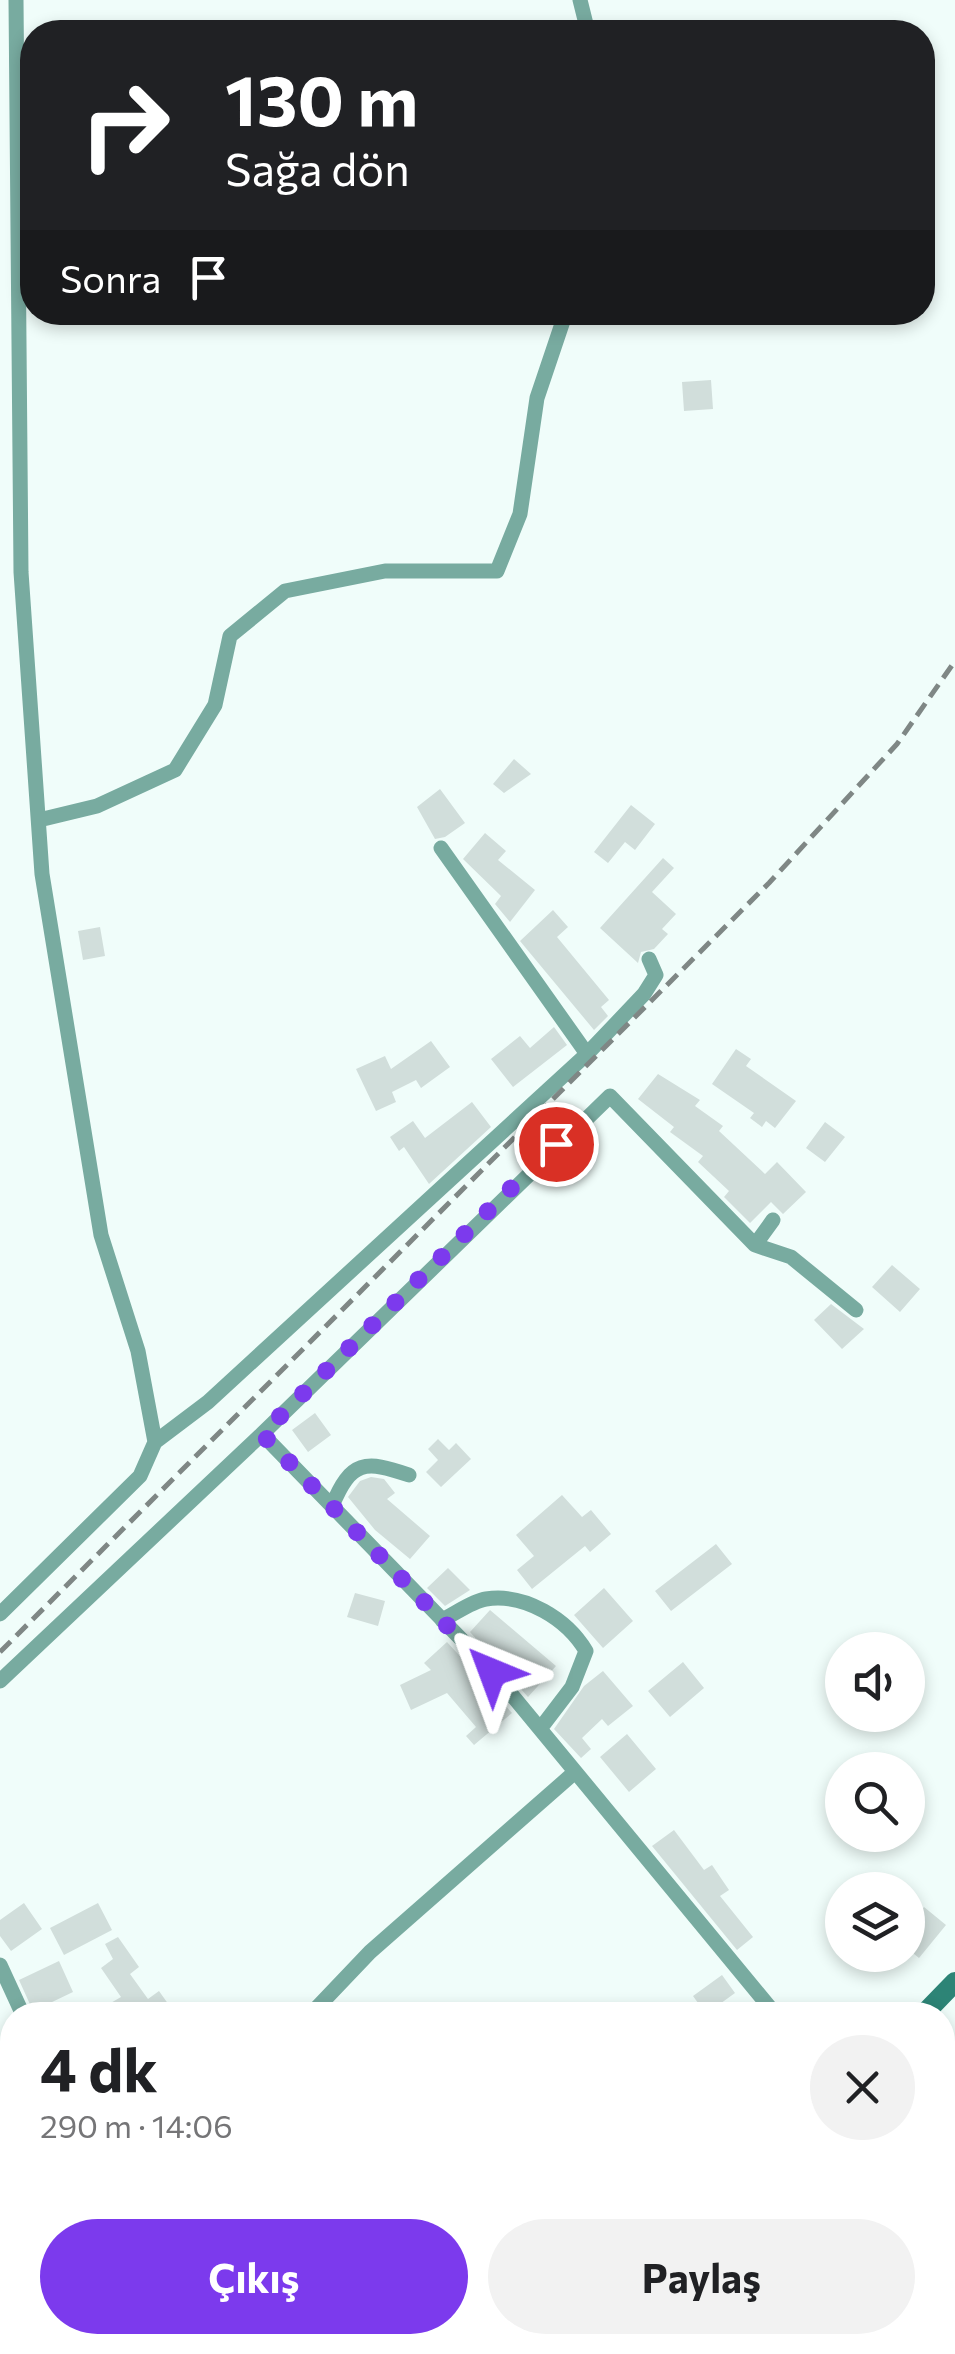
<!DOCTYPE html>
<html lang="tr">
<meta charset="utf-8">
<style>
body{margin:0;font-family:Commissioner,sans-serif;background:#f2f2f2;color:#202124;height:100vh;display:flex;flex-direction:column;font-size:38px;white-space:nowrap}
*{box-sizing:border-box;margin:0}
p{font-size:32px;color:#757577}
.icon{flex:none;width:55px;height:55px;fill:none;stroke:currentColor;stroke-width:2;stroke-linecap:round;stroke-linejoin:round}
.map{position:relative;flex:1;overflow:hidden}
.drawer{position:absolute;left:0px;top:2002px;width:955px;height:352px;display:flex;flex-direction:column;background:#fff;border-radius:40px 40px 0 0;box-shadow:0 5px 15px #0003}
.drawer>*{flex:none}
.top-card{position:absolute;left:20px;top:20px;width:915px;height:305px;border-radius:40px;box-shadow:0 5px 15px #0003;background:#202124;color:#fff;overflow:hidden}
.buttons{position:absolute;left:825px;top:1632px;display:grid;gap:20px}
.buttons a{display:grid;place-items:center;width:100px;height:100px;border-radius:50%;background:#fff;box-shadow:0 5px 15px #0003;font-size:50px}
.pin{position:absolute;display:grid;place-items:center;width:85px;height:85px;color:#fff;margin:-42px;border:5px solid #fff;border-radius:50%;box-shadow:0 2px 10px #0007}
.me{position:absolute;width:110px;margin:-55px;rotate:316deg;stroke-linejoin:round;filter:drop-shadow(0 0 8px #0008)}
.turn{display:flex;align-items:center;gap:35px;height:210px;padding:0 40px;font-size:45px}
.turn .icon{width:130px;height:130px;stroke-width:2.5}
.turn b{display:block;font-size:70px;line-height:85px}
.then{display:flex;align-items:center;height:95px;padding:0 40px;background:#0003;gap:20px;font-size:38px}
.round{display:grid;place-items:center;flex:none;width:105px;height:105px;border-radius:52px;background:#f2f2f2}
.overview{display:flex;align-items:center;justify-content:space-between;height:170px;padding:0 40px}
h1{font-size:60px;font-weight:700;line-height:75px}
.action{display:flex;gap:20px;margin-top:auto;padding:20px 40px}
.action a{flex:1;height:115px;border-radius:60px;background:#7c3aed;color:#fff;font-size:40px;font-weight:700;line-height:115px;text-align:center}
.action a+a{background:#f2f2f2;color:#202124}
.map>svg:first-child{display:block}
</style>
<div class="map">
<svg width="955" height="2354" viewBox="0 0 955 2354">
<rect width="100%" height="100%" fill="#f0fdfa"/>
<path fill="#d1dedb" d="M 711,380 L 713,409 L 684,411 L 682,382 Z
M 514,759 L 531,774 L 504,793 L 493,784 Z
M 440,789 L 465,823 L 445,837 L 435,839 L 417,807 Z
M 631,805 L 655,824 L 635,850 L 625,842 L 608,863 L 594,852 Z
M 485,833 L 506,851 L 498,860 L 535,890 L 510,922 L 495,904 L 501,896 L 463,859 Z
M 663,858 L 674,868 L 652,892 L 676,914 L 662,929 L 668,934 L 654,949 L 641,952 L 638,963 L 600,928 Z
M 553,910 L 568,927 L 557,937 L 609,1000 L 601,1007 L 608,1016 L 594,1030 L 520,941 Z
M 100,927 L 105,956 L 83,960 L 78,931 Z
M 554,1027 L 567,1045 L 513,1087 L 491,1059 L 520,1036 L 530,1048 Z
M 431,1041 L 450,1067 L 421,1088 L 416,1080 L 392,1092 L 396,1102 L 376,1111 L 356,1069 L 385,1056 L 391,1069 Z
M 736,1049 L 751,1059 L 746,1066 L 796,1101 L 775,1128 L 766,1121 L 762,1127 L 750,1118 L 754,1113 L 712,1084 Z
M 658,1074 L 700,1100 L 695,1106 L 723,1126 L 719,1131 L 765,1174 L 777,1162 L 806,1192 L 783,1214 L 771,1202 L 750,1223 L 724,1197 L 729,1191 L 698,1162 L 703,1156 L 670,1132 L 674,1127 L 638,1099 Z
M 472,1102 L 491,1127 L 429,1184 L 404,1147 L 399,1151 L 390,1137 L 413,1121 L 425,1138 Z
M 825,1122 L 845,1137 L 825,1162 L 806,1148 Z
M 892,1265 L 920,1289 L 900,1312 L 872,1287 Z
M 831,1304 L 864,1329 L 842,1349 L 814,1320 Z
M 315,1413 L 331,1435 L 308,1452 L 292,1430 Z
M 438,1439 L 449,1450 L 456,1443 L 471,1459 L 441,1487 L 426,1472 L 438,1460 L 428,1449 Z
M 371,1477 L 384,1479 L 395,1493 L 387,1499 L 430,1536 L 410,1559 L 375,1530 L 348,1497 L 360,1481 Z
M 562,1495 L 582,1517 L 591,1510 L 611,1534 L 590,1552 L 585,1546 L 532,1589 L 517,1570 L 534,1556 L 516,1535 Z
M 716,1544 L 732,1564 L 671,1611 L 655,1591 Z
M 448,1568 L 470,1590 L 445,1606 L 427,1588 Z
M 604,1588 L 633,1621 L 603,1648 L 574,1615 Z
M 355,1593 L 385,1601 L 378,1626 L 347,1617 Z
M 490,1610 L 556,1666 L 528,1697 L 470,1632 Z
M 447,1642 L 512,1713 L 474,1745 L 466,1736 L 476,1727 L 447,1693 L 411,1710 L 400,1685 L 431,1670 L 424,1663 Z
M 683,1662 L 704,1688 L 670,1717 L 648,1691 Z
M 603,1671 L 633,1706 L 608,1726 L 602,1719 L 582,1738 L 591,1749 L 581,1758 L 554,1729 L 584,1686 Z
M 627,1734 L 656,1769 L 629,1792 L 600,1757 Z
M 674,1830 L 704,1870 L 712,1865 L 729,1890 L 720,1896 L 753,1937 L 737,1950 L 652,1846 Z
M 24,1903 L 42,1929 L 11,1951 L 0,1936 L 0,1920 Z
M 98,1903 L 112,1930 L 64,1955 L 50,1928 Z
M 924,1907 L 946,1925 L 919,1958 L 908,1949 L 908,1927 Z
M 118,1937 L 139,1967 L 130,1974 L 148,1999 L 159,1991 L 176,2015 L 90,2015 L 121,1997 L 101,1968 L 113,1959 L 105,1944 Z
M 59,1961 L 73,1992 L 50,2003 L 58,2015 L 42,2015 L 38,2009 L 33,2011 L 19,1980 Z
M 722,1975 L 735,1993 L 706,2014 L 693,1996 Z"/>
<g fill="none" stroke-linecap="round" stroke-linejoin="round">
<path stroke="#78aba0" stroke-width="15" d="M 580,0 L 588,32
M 39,820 L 97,806 L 175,770 L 215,705 L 230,636 L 285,591 L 385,571 L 497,571 L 520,514 L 537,398 L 566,312
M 441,848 L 587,1054
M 755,1245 L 773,1220
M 155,1442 L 208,1402 L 587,1054 L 644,994 L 656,975 L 649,959
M 332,1506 C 351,1460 365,1460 409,1475
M 0,1614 L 140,1476 L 155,1442 L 138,1351 L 101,1235 L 42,874 L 21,572 L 16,0
M 442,1620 C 455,1614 472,1601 486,1599 C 525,1593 567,1619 586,1651 L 572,1687 L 540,1729
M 0,1681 L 262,1434
M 0,1965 L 23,2015
M 310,2015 L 370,1952 L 575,1772
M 776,2015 L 493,1672 L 262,1434 L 610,1096 L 755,1245 L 791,1257 L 856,1310
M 206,2342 L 218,2354
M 935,2354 L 937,2354"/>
<path stroke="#2d8476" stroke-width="20" d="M 923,2015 L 955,1982
M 612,2354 L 626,2342"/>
<path stroke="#7f8785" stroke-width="5" stroke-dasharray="15 8" stroke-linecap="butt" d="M 0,1652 L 769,883 L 897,744 L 955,661"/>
</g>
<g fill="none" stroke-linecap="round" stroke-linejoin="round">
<path stroke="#7c3aed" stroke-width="18" stroke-dasharray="0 32.4" d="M 492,1672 L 262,1434 L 556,1144"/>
</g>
</svg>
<div class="buttons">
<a><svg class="icon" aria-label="sound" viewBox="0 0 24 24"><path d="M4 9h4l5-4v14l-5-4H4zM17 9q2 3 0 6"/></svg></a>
<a><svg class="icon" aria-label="search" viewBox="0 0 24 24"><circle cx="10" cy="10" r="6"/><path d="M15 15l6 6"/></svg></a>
<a><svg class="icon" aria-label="layers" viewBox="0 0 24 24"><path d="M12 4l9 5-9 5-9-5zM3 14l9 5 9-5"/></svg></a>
</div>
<div class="pin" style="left:556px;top:1144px;background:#d93025"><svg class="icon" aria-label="arrive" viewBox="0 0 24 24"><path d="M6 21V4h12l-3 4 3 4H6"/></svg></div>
<svg class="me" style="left:492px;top:1672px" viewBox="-20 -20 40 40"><path d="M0-17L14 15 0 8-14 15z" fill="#7c3aed" stroke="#fff" stroke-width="4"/></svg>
<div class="top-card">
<div class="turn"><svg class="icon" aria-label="right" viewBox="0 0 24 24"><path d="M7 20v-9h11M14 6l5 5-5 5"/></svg><div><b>130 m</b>Sağa dön</div></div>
<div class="then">Sonra<svg class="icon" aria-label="arrive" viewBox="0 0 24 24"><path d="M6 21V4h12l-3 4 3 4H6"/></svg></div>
</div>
<section class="drawer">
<div class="overview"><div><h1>4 dk</h1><p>290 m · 14:06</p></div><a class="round"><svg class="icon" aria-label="close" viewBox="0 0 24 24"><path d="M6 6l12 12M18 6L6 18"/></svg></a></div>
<div class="action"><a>Çıkış</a><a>Paylaş</a></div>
</section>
</div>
